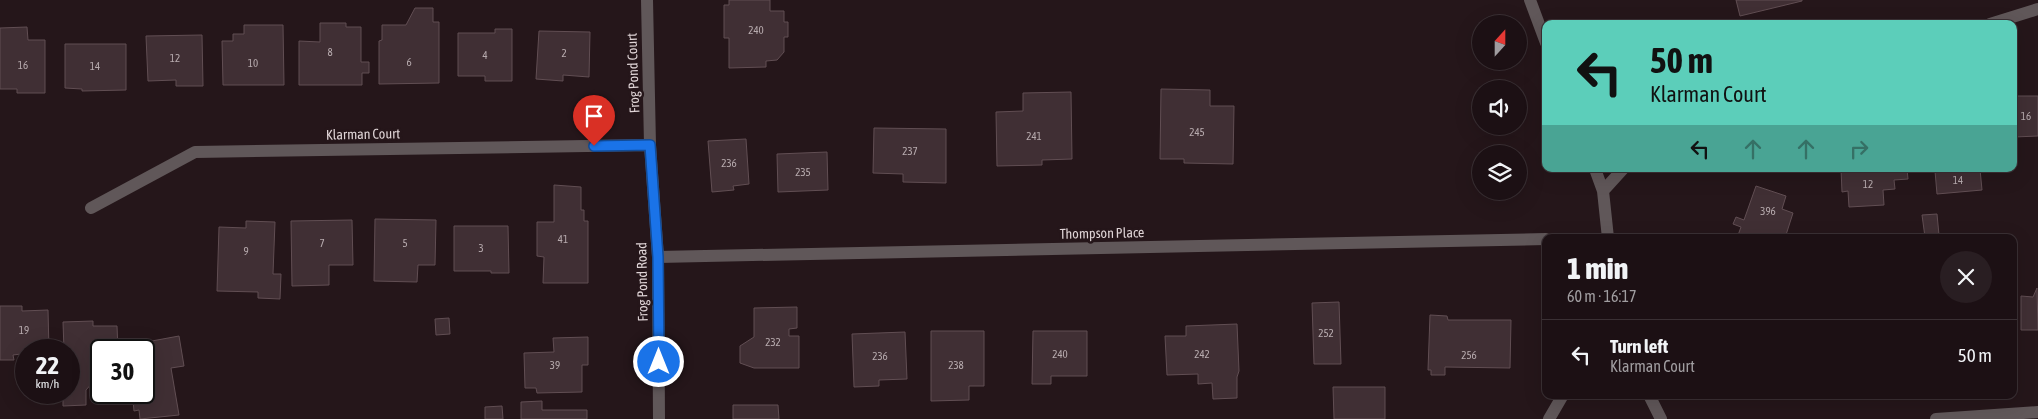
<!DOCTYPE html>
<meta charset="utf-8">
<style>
body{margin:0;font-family:"Asap Condensed",sans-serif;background:#291e22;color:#f1f3f6;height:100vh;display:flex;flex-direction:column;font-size:19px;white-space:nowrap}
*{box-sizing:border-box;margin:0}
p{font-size:16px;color:#a09da0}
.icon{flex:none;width:28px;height:28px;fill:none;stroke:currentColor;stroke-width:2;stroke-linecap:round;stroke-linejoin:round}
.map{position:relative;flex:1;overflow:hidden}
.panel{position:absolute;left:1542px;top:234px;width:475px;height:165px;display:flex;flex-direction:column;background:#1c1014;border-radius:10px;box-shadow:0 5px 20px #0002,0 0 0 1px #3a3034}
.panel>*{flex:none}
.banner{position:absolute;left:1542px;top:20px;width:475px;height:152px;border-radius:10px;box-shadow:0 5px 20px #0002,0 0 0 1px #3a3034;background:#5cceba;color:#111;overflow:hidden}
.needle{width:32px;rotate:21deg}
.controls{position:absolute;left:1472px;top:15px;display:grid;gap:10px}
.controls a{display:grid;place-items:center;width:55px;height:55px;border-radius:50%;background:#1c1014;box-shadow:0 5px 20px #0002,0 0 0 1px #3a3034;font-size:25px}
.speed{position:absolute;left:15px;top:339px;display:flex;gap:10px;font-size:25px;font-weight:700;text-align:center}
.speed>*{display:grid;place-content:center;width:65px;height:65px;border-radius:50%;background:#1c1014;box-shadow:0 5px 20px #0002,0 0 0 1px #3a3034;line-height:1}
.speed small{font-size:12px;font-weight:400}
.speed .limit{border:2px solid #111;border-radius:8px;background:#fff;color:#111}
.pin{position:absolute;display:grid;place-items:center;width:42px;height:42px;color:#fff;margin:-51px -21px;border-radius:50% 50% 50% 0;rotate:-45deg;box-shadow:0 0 5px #0007}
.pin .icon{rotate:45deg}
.me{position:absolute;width:55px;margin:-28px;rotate:0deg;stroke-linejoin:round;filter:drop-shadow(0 0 4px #0008)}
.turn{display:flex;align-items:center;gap:18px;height:105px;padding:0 25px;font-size:22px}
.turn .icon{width:65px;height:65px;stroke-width:2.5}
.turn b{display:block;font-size:35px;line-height:42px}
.lanes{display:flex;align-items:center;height:48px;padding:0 25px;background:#0003;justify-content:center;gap:25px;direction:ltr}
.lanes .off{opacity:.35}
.round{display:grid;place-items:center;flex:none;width:52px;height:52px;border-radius:26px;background:#291e22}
.summary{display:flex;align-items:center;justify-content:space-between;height:85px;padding:0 25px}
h1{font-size:30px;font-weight:800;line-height:38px}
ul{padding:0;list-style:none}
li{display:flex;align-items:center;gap:15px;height:70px;padding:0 25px;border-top:1px solid #3a3034}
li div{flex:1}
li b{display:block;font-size:19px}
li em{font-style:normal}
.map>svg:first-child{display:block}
</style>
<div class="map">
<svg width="2038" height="419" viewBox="0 0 2038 419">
<rect width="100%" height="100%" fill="#25161a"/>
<path fill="#402f34" stroke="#614e53" d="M 729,0 L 770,0 L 770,11 L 784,11 L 784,22 L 788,22 L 788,37 L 784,37 L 784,52 L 777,60 L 766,61 L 766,67 L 729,68 L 729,38 L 724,38 L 724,5 L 729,5 Z
M 1736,0 L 1802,0 L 1802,1 L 1740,16 Z
M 415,8 L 433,8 L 433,22 L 439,22 L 439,83 L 379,84 L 379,41 L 382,40 L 382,25 L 406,25 Z
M 320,23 L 346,23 L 346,27 L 361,27 L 361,62 L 369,62 L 369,73 L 362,73 L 362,85 L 299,85 L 299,41 L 320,42 Z
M 244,25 L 283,25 L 284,85 L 223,85 L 222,41 L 233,41 L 233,34 L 244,34 Z
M 27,27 L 28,40 L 45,40 L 45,93 L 17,93 L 17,89 L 0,89 L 0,28 Z
M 495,29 L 512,29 L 512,81 L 485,81 L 485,76 L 458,76 L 458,33 L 495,33 Z
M 539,31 L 590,32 L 589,77 L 563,75 L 563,81 L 536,79 Z
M 202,35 L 203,86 L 176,86 L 176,80 L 148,81 L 146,36 Z
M 65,44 L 126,44 L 126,90 L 82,91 L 82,89 L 65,88 Z
M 1161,89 L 1210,90 L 1210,106 L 1234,106 L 1233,164 L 1184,163 L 1184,159 L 1160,159 Z
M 1071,92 L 1072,159 L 1042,160 L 1042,165 L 997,166 L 996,112 L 1023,111 L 1023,93 Z
M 2014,96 L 2038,96 L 2038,136 L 2014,137 Z
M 874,128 L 946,129 L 946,183 L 903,182 L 903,174 L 873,173 Z
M 746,139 L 749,184 L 733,186 L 734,190 L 712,192 L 708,141 Z
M 827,152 L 828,190 L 778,192 L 777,154 Z
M 1841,169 L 1907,169 L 1908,179 L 1894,180 L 1895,189 L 1883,190 L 1884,205 L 1849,207 L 1848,191 L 1842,192 Z
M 1929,169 L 1980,169 L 1982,190 L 1937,194 L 1935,171 L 1929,171 Z
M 554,185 L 581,187 L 581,210 L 584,210 L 584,221 L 588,221 L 588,283 L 543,283 L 544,257 L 537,256 L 537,222 L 554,222 Z
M 1756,186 L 1786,196 L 1782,209 L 1793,213 L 1785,238 L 1737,238 L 1741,227 L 1733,224 L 1736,217 L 1744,220 Z
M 1937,214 L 1939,235 L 1925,237 L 1922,215 Z
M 375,219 L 436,220 L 435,265 L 418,265 L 417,282 L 374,281 Z
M 352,220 L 353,265 L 329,265 L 329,285 L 292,286 L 291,221 Z
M 246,221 L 275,222 L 273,274 L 281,274 L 280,299 L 258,298 L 258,292 L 217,291 L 219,227 L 246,228 Z
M 454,226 L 508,226 L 509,273 L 491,273 L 491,271 L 454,271 Z
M 2037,288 L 2038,330 L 2021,330 L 2021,296 L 2033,297 Z
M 1339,302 L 1341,364 L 1314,364 L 1312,303 Z
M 0,306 L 22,306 L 22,311 L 48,310 L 49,350 L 26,350 L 26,373 L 22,373 L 21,354 L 13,355 L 14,360 L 0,360 Z
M 797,307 L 797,328 L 789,329 L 789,336 L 799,336 L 799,368 L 754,368 L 740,363 L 740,346 L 754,337 L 754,308 Z
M 1430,315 L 1447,316 L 1448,320 L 1511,320 L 1510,368 L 1445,367 L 1445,375 L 1431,375 L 1431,370 L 1428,370 Z
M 449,318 L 450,334 L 436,335 L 435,319 Z
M 93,321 L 93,326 L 117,326 L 118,350 L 101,350 L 101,381 L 94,381 L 86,390 L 86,405 L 63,406 L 63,392 L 69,392 L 69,350 L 64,350 L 63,322 Z
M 1237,324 L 1239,371 L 1237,377 L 1237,398 L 1213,399 L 1212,383 L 1198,384 L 1198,374 L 1167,375 L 1165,336 L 1186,336 L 1186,326 Z
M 931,331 L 984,331 L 984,386 L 969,386 L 969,400 L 931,401 Z
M 1033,331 L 1087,331 L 1087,376 L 1051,376 L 1051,384 L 1032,384 Z
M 905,332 L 907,379 L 879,380 L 879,386 L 854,387 L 852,334 Z
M 179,336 L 184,366 L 171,368 L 179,415 L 140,419 L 139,410 L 134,411 L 133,400 L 137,399 L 136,392 L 144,392 L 144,371 L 146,371 L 141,343 Z
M 588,337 L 588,365 L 582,365 L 582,392 L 537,393 L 536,388 L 525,388 L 524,353 L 554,352 L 553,338 Z
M 1333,387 L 1385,387 L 1385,419 L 1334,419 Z
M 542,401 L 542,410 L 587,410 L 587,419 L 521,419 L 521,402 Z
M 733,405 L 778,405 L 779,419 L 733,419 Z
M 502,406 L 503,419 L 485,419 L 485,407 Z"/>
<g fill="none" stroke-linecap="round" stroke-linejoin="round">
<path stroke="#605759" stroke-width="12" d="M 647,0 L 650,145 L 658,257 L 659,419
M 91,208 L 195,152 L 650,145
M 658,257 L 1546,239
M 1549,419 L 1563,395
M 1936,419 L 2038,412"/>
<path stroke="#605759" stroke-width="12" d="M 1530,0 L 1546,43
M 1990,24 L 2038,9
M 1595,169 L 1603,191 L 1608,238
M 1603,191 L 1623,169
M 1649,395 L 1661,419"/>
</g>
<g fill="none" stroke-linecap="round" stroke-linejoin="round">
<defs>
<path id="route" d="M 594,146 L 650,145 L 658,257 L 659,362"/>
</defs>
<use href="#route" stroke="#114b97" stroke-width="12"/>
<use href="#route" stroke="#1a73e8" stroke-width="9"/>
</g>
<g text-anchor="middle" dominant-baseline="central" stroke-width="5" stroke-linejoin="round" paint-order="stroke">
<g font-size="11" fill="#b7abae">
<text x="756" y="30">240</text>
<text x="330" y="52">8</text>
<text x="564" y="53">2</text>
<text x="485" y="55">4</text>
<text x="175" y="58">12</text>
<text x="409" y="62">6</text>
<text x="253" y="63">10</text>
<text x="23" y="65">16</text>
<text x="95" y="66">14</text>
<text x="2026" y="116">16</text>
<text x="1197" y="132">245</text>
<text x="1034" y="136">241</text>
<text x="910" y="151">237</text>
<text x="729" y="163">236</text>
<text x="803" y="172">235</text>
<text x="1958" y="180">14</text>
<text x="1868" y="184">12</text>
<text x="1768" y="211">396</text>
<text x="563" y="239">41</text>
<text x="322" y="243">7</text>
<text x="405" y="243">5</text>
<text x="481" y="248">3</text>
<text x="246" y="251">9</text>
<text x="24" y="330">19</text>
<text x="1326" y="333">252</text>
<text x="773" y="342">232</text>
<text x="1060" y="354">240</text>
<text x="1202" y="354">242</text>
<text x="1469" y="355">256</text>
<text x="880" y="356">236</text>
<text x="555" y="365">39</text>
<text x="956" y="365">238</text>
</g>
<g font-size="14" fill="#dfd4d6" stroke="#25161a">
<text transform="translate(633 73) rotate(-92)">Frog Pond Court</text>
<text transform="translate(363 134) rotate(-1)">Klarman Court</text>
<text transform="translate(1102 233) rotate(-1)">Thompson Place</text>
<text transform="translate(642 282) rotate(-91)">Frog Pond Road</text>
</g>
</g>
</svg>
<div class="controls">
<a><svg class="needle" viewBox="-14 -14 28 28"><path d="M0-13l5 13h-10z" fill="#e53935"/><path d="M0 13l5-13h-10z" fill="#a09da0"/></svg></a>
<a><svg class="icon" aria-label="sound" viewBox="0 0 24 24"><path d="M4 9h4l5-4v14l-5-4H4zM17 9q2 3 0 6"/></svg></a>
<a><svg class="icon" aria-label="layers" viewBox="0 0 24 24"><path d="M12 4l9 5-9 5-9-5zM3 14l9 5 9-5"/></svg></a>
</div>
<div class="speed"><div>22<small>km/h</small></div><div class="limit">30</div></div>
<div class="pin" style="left:594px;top:146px;background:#d93025"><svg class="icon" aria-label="arrive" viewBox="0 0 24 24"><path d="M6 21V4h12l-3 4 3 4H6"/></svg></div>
<svg class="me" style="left:659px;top:362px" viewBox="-20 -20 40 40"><circle r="17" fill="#1a73e8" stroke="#fff" stroke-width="3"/><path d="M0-11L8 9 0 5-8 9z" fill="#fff"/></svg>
<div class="banner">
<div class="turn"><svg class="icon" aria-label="left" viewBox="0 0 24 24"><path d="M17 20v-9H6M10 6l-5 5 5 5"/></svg><div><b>50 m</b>Klarman Court</div></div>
<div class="lanes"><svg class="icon" aria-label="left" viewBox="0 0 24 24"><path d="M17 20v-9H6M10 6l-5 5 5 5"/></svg><svg class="icon off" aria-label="ahead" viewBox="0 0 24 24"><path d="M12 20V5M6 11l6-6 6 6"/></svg><svg class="icon off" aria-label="ahead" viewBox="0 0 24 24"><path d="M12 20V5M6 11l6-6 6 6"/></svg><svg class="icon off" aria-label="right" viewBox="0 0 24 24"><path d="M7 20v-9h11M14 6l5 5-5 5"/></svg></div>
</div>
<section class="panel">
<div class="summary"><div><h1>1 min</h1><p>60 m · 16:17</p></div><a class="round"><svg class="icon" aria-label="close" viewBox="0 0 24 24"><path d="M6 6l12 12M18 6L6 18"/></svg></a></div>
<ul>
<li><svg class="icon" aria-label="left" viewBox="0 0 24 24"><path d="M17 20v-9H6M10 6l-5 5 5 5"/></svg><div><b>Turn left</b><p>Klarman Court</p></div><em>50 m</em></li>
</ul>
</section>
</div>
